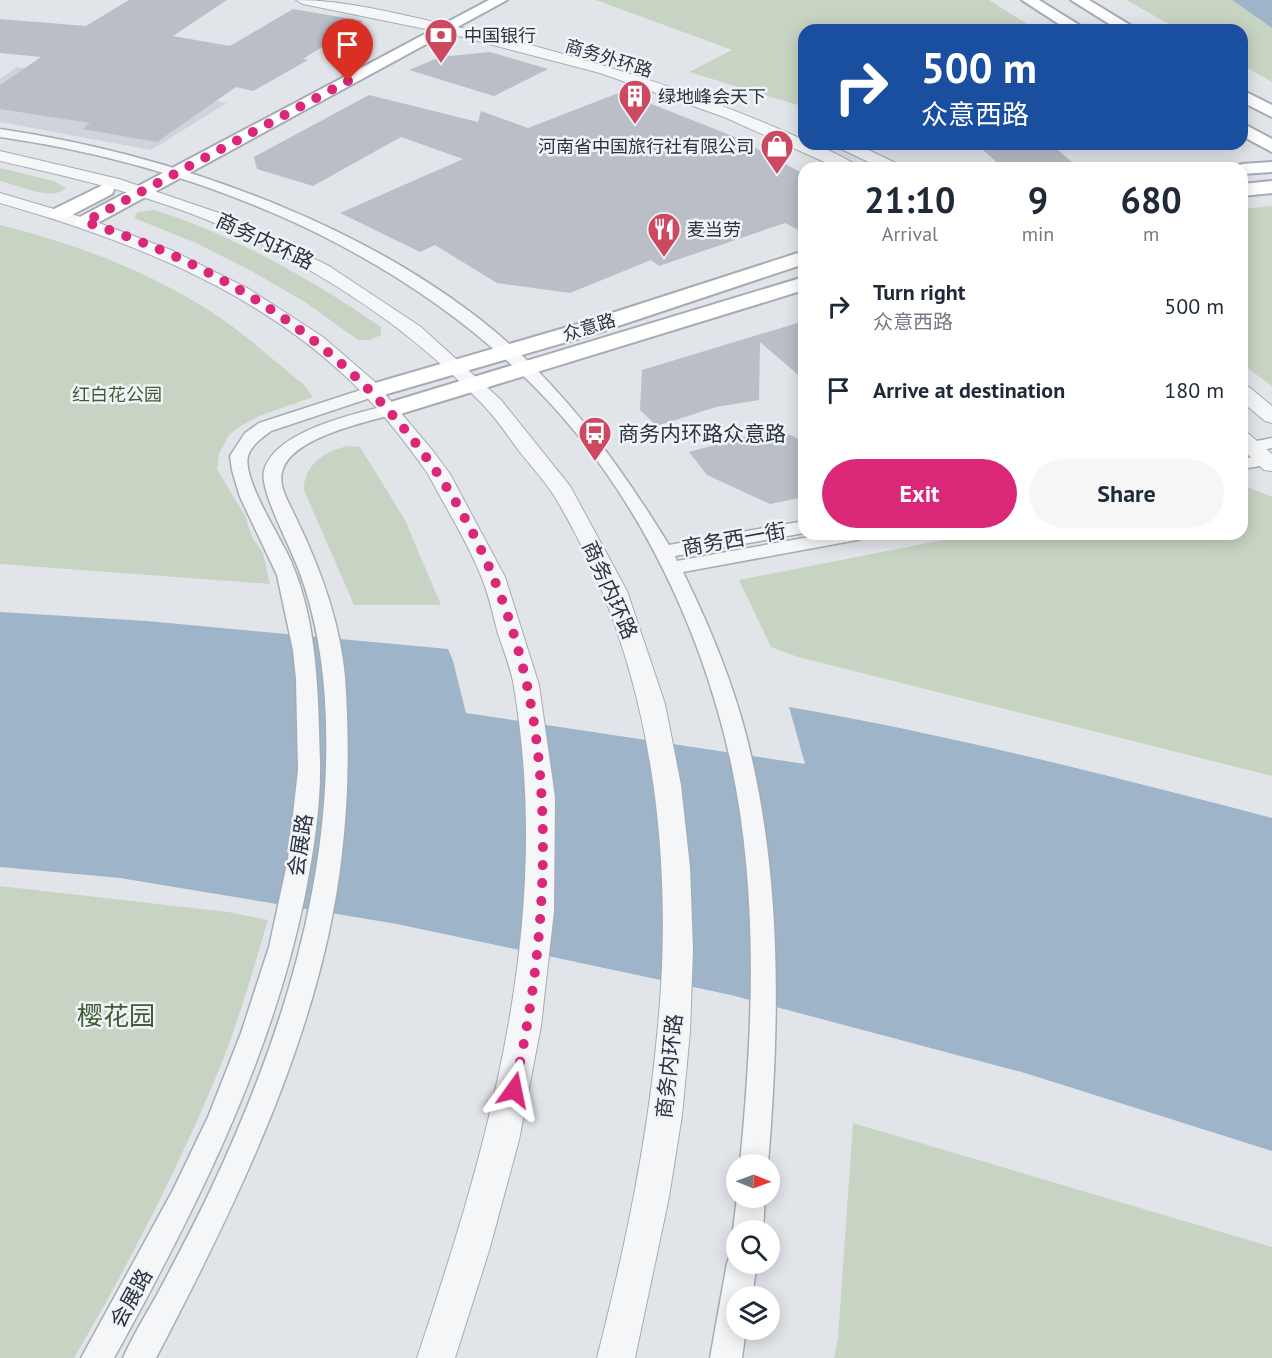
<!DOCTYPE html>
<meta charset="utf-8">
<style>
body{margin:0;font-family:"PT Sans","Noto Sans SC",sans-serif;background:#f6f6f7;color:#1f2937;height:100vh;display:flex;flex-direction:column;font-size:22px;white-space:nowrap}
*{box-sizing:border-box;margin:0}
p{font-size:20px;color:#747a83}
.icon{flex:none;width:33px;height:33px;fill:none;stroke:currentColor;stroke-width:2;stroke-linecap:round;stroke-linejoin:round}
.map{position:relative;flex:1;overflow:hidden}
.drawer{position:absolute;left:798px;top:162px;width:450px;height:378px;display:flex;flex-direction:column;background:#fff;border-radius:18px;box-shadow:0 3px 15px #0003}
.drawer>*{flex:none}
.banner{position:absolute;left:798px;top:24px;width:450px;height:126px;border-radius:18px;box-shadow:0 3px 15px #0003;background:#1a4fa0;color:#fff;overflow:hidden}
.needle{width:39px;rotate:91deg}
.fabs{position:absolute;left:726px;top:1154px;display:grid;gap:12px}
.fabs a{display:grid;place-items:center;width:54px;height:54px;border-radius:50%;background:#fff;box-shadow:0 3px 15px #0003;font-size:30px}
.pin{position:absolute;display:grid;place-items:center;width:51px;height:51px;color:#fff;margin:-62px -26px;border-radius:50% 50% 50% 0;rotate:-45deg;box-shadow:0 0 6px #0007}
.pin .icon{rotate:45deg}
.me{position:absolute;width:66px;margin:-33px;rotate:12deg;stroke-linejoin:round;filter:drop-shadow(0 0 4px #0008)}
.turn{display:flex;align-items:center;gap:21px;height:126px;padding:0 24px;font-size:27px}
.turn .icon{width:78px;height:78px;stroke-width:2.5}
.turn b{display:block;font-size:42px;line-height:51px}
.eta{display:flex;justify-content:space-evenly;align-items:center;height:102px;text-align:center}
.eta b{font-size:36px;font-weight:700;line-height:42px}
.primary-button{display:flex;gap:12px;margin-top:auto;padding:12px 24px}
.primary-button a{flex:1;height:69px;border-radius:36px;background:#db2777;color:#fff;font-size:24px;font-weight:700;line-height:69px;text-align:center}
.primary-button a+a{background:#f6f6f7;color:#1f2937}
ul{padding:0;list-style:none}
li{display:flex;align-items:center;gap:18px;height:84px;padding:0 24px}
li div{flex:1}
li b{display:block;font-size:22px}
li em{font-style:normal}
.map>svg:first-child{display:block}
</style>
<div class="map">
<svg width="1272" height="1358" viewBox="0 0 1272 1358">
<rect width="100%" height="100%" fill="#e1e5ea"/>
<path fill="#cfd4dc" d="M 17,67 L 145,87 L 227,103 L 151,150 L 0,122 L 0,79 Z"/>
<path fill="#c8d4c3" d="M 596,0 L 989,0 L 1037,30 L 804,30 L 804,107 L 689,72 L 732,50 Z
M 1126,0 L 1232,0 L 1272,28 L 1272,82 L 1242,65 L 1242,30 L 1180,30 Z
M 0,168 L 54,181 L 66,188 C 52,202 18,185 0,181 Z
M 1272,206 L 1272,386 L 1242,364 L 1242,209 Z
M 155,210 C 234,236 306,276 375,323 L 381,327 L 381,335 L 370,340 L 358,340 L 305,302 L 253,272 L 196,243 L 134,218 L 138,212 Z
M 0,225 C 73,243 146,270 210,311 C 243,332 273,360 303,384 L 313,397 L 259,416 L 239,427 L 229,435 L 219,454 L 217,469 L 245,516 L 253,539 L 263,553 L 270,584 L 0,564 Z
M 349,446 L 360,447 L 405,520 L 441,605 L 354,605 L 304,490 C 303,465 326,450 349,446 Z
M 1242,485 L 1272,497 L 1272,776 L 798,657 L 771,647 L 739,580 L 974,534 L 1242,534 Z
M 0,886 L 228,912 L 268,920 C 253,971 238,1023 218,1072 C 177,1171 128,1266 74,1358 L 0,1358 Z
M 853,1123 L 1272,1247 L 1272,1358 L 834,1358 L 838,1338 Z"/>
<path fill="#9db4c9" d="M 1232,0 L 1272,0 L 1272,28 Z
M 0,612 L 147,621 L 448,649 L 453,661 L 466,713 L 805,764 L 789,707 C 951,735 1112,776 1272,818 L 1272,1151 L 1025,1073 L 731,995 L 397,924 L 120,878 L 0,867 Z"/>
<path fill="#b9bec7" d="M 129,0 L 227,0 L 173,36 L 230,46 L 293,9 L 363,21 L 303,59 L 308,60 L 253,91 L 236,87 L 157,142 L 82,129 L 90,123 L 0,109 L 0,85 L 41,57 L 0,53 L 0,19 L 86,26 Z
M 490,52 L 548,69 L 494,96 L 409,70 L 440,57 Z
M 621,92 L 735,137 L 804,174 L 804,233 L 785,223 L 659,266 L 651,260 L 570,293 L 497,283 L 435,245 L 420,252 L 340,213 L 463,159 L 401,137 L 313,186 L 257,169 L 254,157 L 369,95 L 478,122 L 481,111 L 528,128 Z
M 1020,144 L 1051,144 L 1072,162 L 1025,168 L 1003,168 L 982,149 Z
M 804,321 L 804,380 L 760,342 L 759,400 L 716,407 L 657,426 L 640,410 L 642,370 Z
M 777,428 L 804,442 L 804,497 L 770,504 L 707,475 L 689,452 Z"/>
<g fill="none" stroke-linecap="round" stroke-linejoin="round">
<defs>
<path id="minor" d="M 0,129 C 183,156 398,233 532,365 C 586,419 629,480 669,545 L 804,521 L 804,533 L 675,556 L 677,561 L 826,534 L 866,534 L 864,538 L 857,540 L 683,572 C 713,633 739,697 753,764 C 782,895 779,1031 768,1164 L 740,1164 C 753,1032 759,893 731,763 C 699,617 627,472 517,370 C 377,239 188,164 0,137 Z
M 373,386 L 381,391 L 379,395 L 271,431 C 263,437 251,445 248,456 C 242,479 281,538 291,561 C 318,624 318,694 320,762 C 321,807 313,855 304,900 C 270,1063 194,1213 114,1358 L 81,1358 L 173,1190 L 208,1117 L 241,1033 L 269,947 L 288,859 L 298,770 L 296,679 L 293,650 L 277,575 L 240,497 L 232,470 L 230,456 L 245,433 L 259,423 Z
M 389,405 L 395,406 L 397,410 L 395,414 C 366,422 294,437 283,469 C 277,484 288,501 294,514 C 319,565 340,620 345,677 C 349,736 349,795 342,853 C 323,1028 236,1205 156,1358 L 123,1358 C 133,1335 147,1313 159,1291 C 177,1257 195,1223 211,1189 C 273,1057 322,913 326,766 C 328,699 322,631 298,568 C 291,548 259,489 264,471 C 274,431 354,414 389,405 Z
M 1272,438 L 1272,448 L 1242,454 L 1242,444 Z
M 1272,454 L 1272,464 L 1242,469 L 1242,459 Z
M 737,1197 L 765,1197 L 763,1230 L 736,1230 L 736,1237 L 733,1230 Z
M 736,1251 L 736,1263 L 757,1263 L 752,1296 L 736,1296 L 736,1329 L 746,1329 L 742,1358 L 710,1358 L 727,1263 L 731,1253 Z"/>
<path id="tertiary" d="M 296,0 C 345,0 393,13 440,23 C 565,51 687,87 804,140 L 804,144 C 822,144 841,157 857,165 L 859,168 L 838,168 L 724,117 L 600,73 L 455,35 L 303,4 Z
M 835,144 L 856,144 L 900,165 L 902,168 L 881,168 L 837,147 Z
M 0,151 L 119,179 L 228,216 L 329,266 L 421,327 L 501,400 L 570,486 L 627,591 L 665,704 L 681,785 L 690,867 L 693,950 L 690,1032 L 682,1115 L 669,1197 L 635,1358 L 597,1358 C 624,1252 647,1145 657,1036 C 676,852 651,654 553,494 C 543,479 530,465 519,451 C 508,436 498,421 486,408 C 411,328 317,267 217,224 C 147,194 73,178 0,161 Z
M 0,193 L 91,220 L 171,250 L 249,289 L 323,337 L 374,381 L 433,451 L 450,474 L 505,577 L 539,685 L 555,797 L 554,911 L 541,1026 L 519,1140 L 489,1251 L 455,1358 L 417,1358 C 491,1137 553,922 514,687 C 511,669 504,651 498,634 C 493,615 489,595 481,576 C 467,541 446,508 428,474 C 403,438 376,404 343,374 C 248,286 122,238 0,203 Z
M 1242,385 L 1249,387 L 1272,406 L 1272,423 L 1265,421 L 1242,402 Z
M 1242,432 L 1249,434 L 1272,454 L 1272,471 L 1264,470 L 1242,449 Z"/>
<path id="secondary" d="M 489,0 L 507,0 L 92,226 L 78,226 L 75,222 L 78,218 Z
M 1022,0 L 1039,0 L 1087,30 L 1068,30 Z
M 1071,0 L 1089,0 L 1138,30 L 1119,30 Z
M 1242,90 L 1272,105 L 1272,117 L 1242,102 Z
M 1242,123 L 1272,139 L 1272,152 L 1242,136 Z
M 1272,162 L 1272,172 L 1242,174 L 1242,168 L 1234,168 L 1242,164 Z
M 1272,181 L 1272,193 L 1242,196 L 1242,184 Z
M 105,184 L 112,186 L 114,190 L 112,194 L 66,218 L 52,218 L 49,214 L 52,210 Z
M 804,251 L 804,264 L 594,334 L 373,398 L 365,396 L 362,391 L 365,386 L 578,324 Z
M 804,277 L 804,290 L 397,415 L 389,417 L 381,415 L 377,410 L 381,405 Z"/>
</defs>
<use href="#minor" stroke="#a6acb4" stroke-width="3"/>
<use href="#tertiary" stroke="#a6acb4" stroke-width="2"/>
<use href="#secondary" stroke="#a6acb4" stroke-width="4"/>
<use href="#minor" fill="#f4f6f8" fill-rule="evenodd"/>
<use href="#tertiary" fill="#f4f6f8" fill-rule="evenodd"/>
<use href="#secondary" fill="#fff" fill-rule="evenodd"/>
</g>
<g fill="none" stroke-linecap="round" stroke-linejoin="round">
<path stroke="#db2777" stroke-width="10" stroke-dasharray="0 18" d="M 348,81 L 85,222 C 296,288 458,433 518,649 C 557,787 546,951 514,1090"/>
</g>
<defs>
<symbol id="bank-pin" viewBox="-11 -11 22 30"><path d="M0 17L-7.5 6A9.5 9.5 0 1 1 7.5 6Z" fill="#cd4861" stroke="#f1f4f7"/><path d="M-6-4H6V4H-6ZM0-2.3a2.3 2.3 0 1 0 0 4.6a2.3 2.3 0 1 0 0-4.6Z" fill="#fff"/></symbol>
<symbol id="building-pin" viewBox="-11 -11 22 30"><path d="M0 17L-7.5 6A9.5 9.5 0 1 1 7.5 6Z" fill="#cd4861" stroke="#f1f4f7"/><path d="M-4-6H4V6H1V3H-1V6H-4ZM-2.5-4.3h1.7v1.8h-1.7ZM.8-4.3h1.7v1.8H.8ZM-2.5-1h1.7V.8h-1.7ZM.8-1h1.7V.8H.8Z" fill="#fff"/></symbol>
<symbol id="shop-pin" viewBox="-11 -11 22 30"><path d="M0 17L-7.5 6A9.5 9.5 0 1 1 7.5 6Z" fill="#cd4861" stroke="#f1f4f7"/><path d="M-5-2.5h2.3a2.7 3.5 0 0 1 5.4 0H5L5.5 6h-11ZM-1.5-2.5h3a1.5 2.3 0 0 0-3 0Z" fill="#fff"/></symbol>
<symbol id="restaurant-pin" viewBox="-11 -11 22 30"><path d="M0 17L-7.5 6A9.5 9.5 0 1 1 7.5 6Z" fill="#cd4861" stroke="#f1f4f7"/><path d="M-5-6h1v4h1v-4h1v4h1v-4h1v5L-1.5 .5V6h-2V.5L-5-1ZM5-6V6H3V1.5H1.5Q1.5-4 5-6Z" fill="#fff"/></symbol>
<symbol id="bus-pin" viewBox="-11 -11 22 30"><path d="M0 17L-7.5 6A9.5 9.5 0 1 1 7.5 6Z" fill="#cd4861" stroke="#f1f4f7"/><path d="M-5-6H5V4H4V6H2V4H-2V6H-4V4H-5ZM-3.5-4V0h7V-4ZM-3.5 1.2v1.5H-2V1.2ZM2 1.2v1.5H3.5V1.2Z" fill="#fff"/></symbol>
</defs>
<g fill-rule="evenodd">
<use href="#bank-pin" x="422" y="16" width="38" height="52"/>
<use href="#building-pin" x="616" y="77" width="38" height="52"/>
<use href="#shop-pin" x="758" y="127" width="38" height="52"/>
<use href="#restaurant-pin" x="645" y="210" width="38" height="52"/>
<use href="#bus-pin" x="576" y="414" width="38" height="52"/>
</g>
<g text-anchor="middle" dominant-baseline="central" stroke-width="5" stroke-linejoin="round" paint-order="stroke">
<g font-size="18" fill="#2a3342" stroke="#f1f4f7" text-anchor="start">
<text x="464" y="35">中国银行</text>
<text x="658" y="96">绿地峰会天下</text>
<text x="754" y="146" text-anchor="end">河南省中国旅行社有限公司</text>
<text x="687" y="229">麦当劳</text>
</g>
<g font-size="18" fill="#2a3342" stroke="#f1f4f7">
<text transform="translate(609 58) rotate(17)">商务外环路</text>
<text transform="translate(589 327) rotate(-17)">众意路</text>
</g>
<g font-size="18" fill="#405d37" stroke="#f1f4f7">
<text x="117" y="394">红白花公园</text>
</g>
<g font-size="21" fill="#2a3342" stroke="#f1f4f7">
<text transform="translate(265 241) rotate(25)">商务内环路</text>
<text transform="translate(734 539) rotate(-10)">商务西一街</text>
<text transform="translate(610 590) rotate(66)">商务内环路</text>
<text transform="translate(300 845) rotate(-81)">会展路</text>
<text transform="translate(669 1066) rotate(-84)">商务内环路</text>
<text transform="translate(131 1298) rotate(-61)">会展路</text>
</g>
<g font-size="21" fill="#2a3342" stroke="#f1f4f7" text-anchor="start">
<text x="618" y="433">商务内环路众意路</text>
</g>
<g font-size="26" fill="#405d37" stroke="#f1f4f7">
<text x="116" y="1015">樱花园</text>
</g>
</g>
</svg>
<div class="fabs">
<a><svg class="needle" viewBox="-14 -14 28 28"><path d="M0-13l5 13h-10z" fill="#e53935"/><path d="M0 13l5-13h-10z" fill="#747a83"/></svg></a>
<a><svg class="icon" aria-label="search" viewBox="0 0 24 24"><circle cx="10" cy="10" r="6"/><path d="M15 15l6 6"/></svg></a>
<a><svg class="icon" aria-label="layers" viewBox="0 0 24 24"><path d="M12 4l9 5-9 5-9-5zM3 14l9 5 9-5"/></svg></a>
</div>
<div class="pin" style="left:348px;top:81px;background:#d93025"><svg class="icon" aria-label="arrive" viewBox="0 0 24 24"><path d="M6 21V4h12l-3 4 3 4H6"/></svg></div>
<svg class="me" style="left:514px;top:1090px" viewBox="-20 -20 40 40"><path d="M0-17L14 15 0 8-14 15z" fill="#db2777" stroke="#fff" stroke-width="4"/></svg>
<div class="banner">
<div class="turn"><svg class="icon" aria-label="right" viewBox="0 0 24 24"><path d="M7 20v-9h11M14 6l5 5-5 5"/></svg><div><b>500 m</b>众意西路</div></div>
</div>
<section class="drawer">
<div class="eta">
<div><b>21:10</b><p>Arrival</p></div>
<div><b>9</b><p>min</p></div>
<div><b>680</b><p>m</p></div>
</div>
<ul>
<li><svg class="icon" aria-label="right" viewBox="0 0 24 24"><path d="M7 20v-9h11M14 6l5 5-5 5"/></svg><div><b>Turn right</b><p>众意西路</p></div><em>500 m</em></li>
<li><svg class="icon" aria-label="arrive" viewBox="0 0 24 24"><path d="M6 21V4h12l-3 4 3 4H6"/></svg><div><b>Arrive at destination</b></div><em>180 m</em></li>
</ul>
<div class="primary-button"><a>Exit</a><a>Share</a></div>
</section>
</div>
